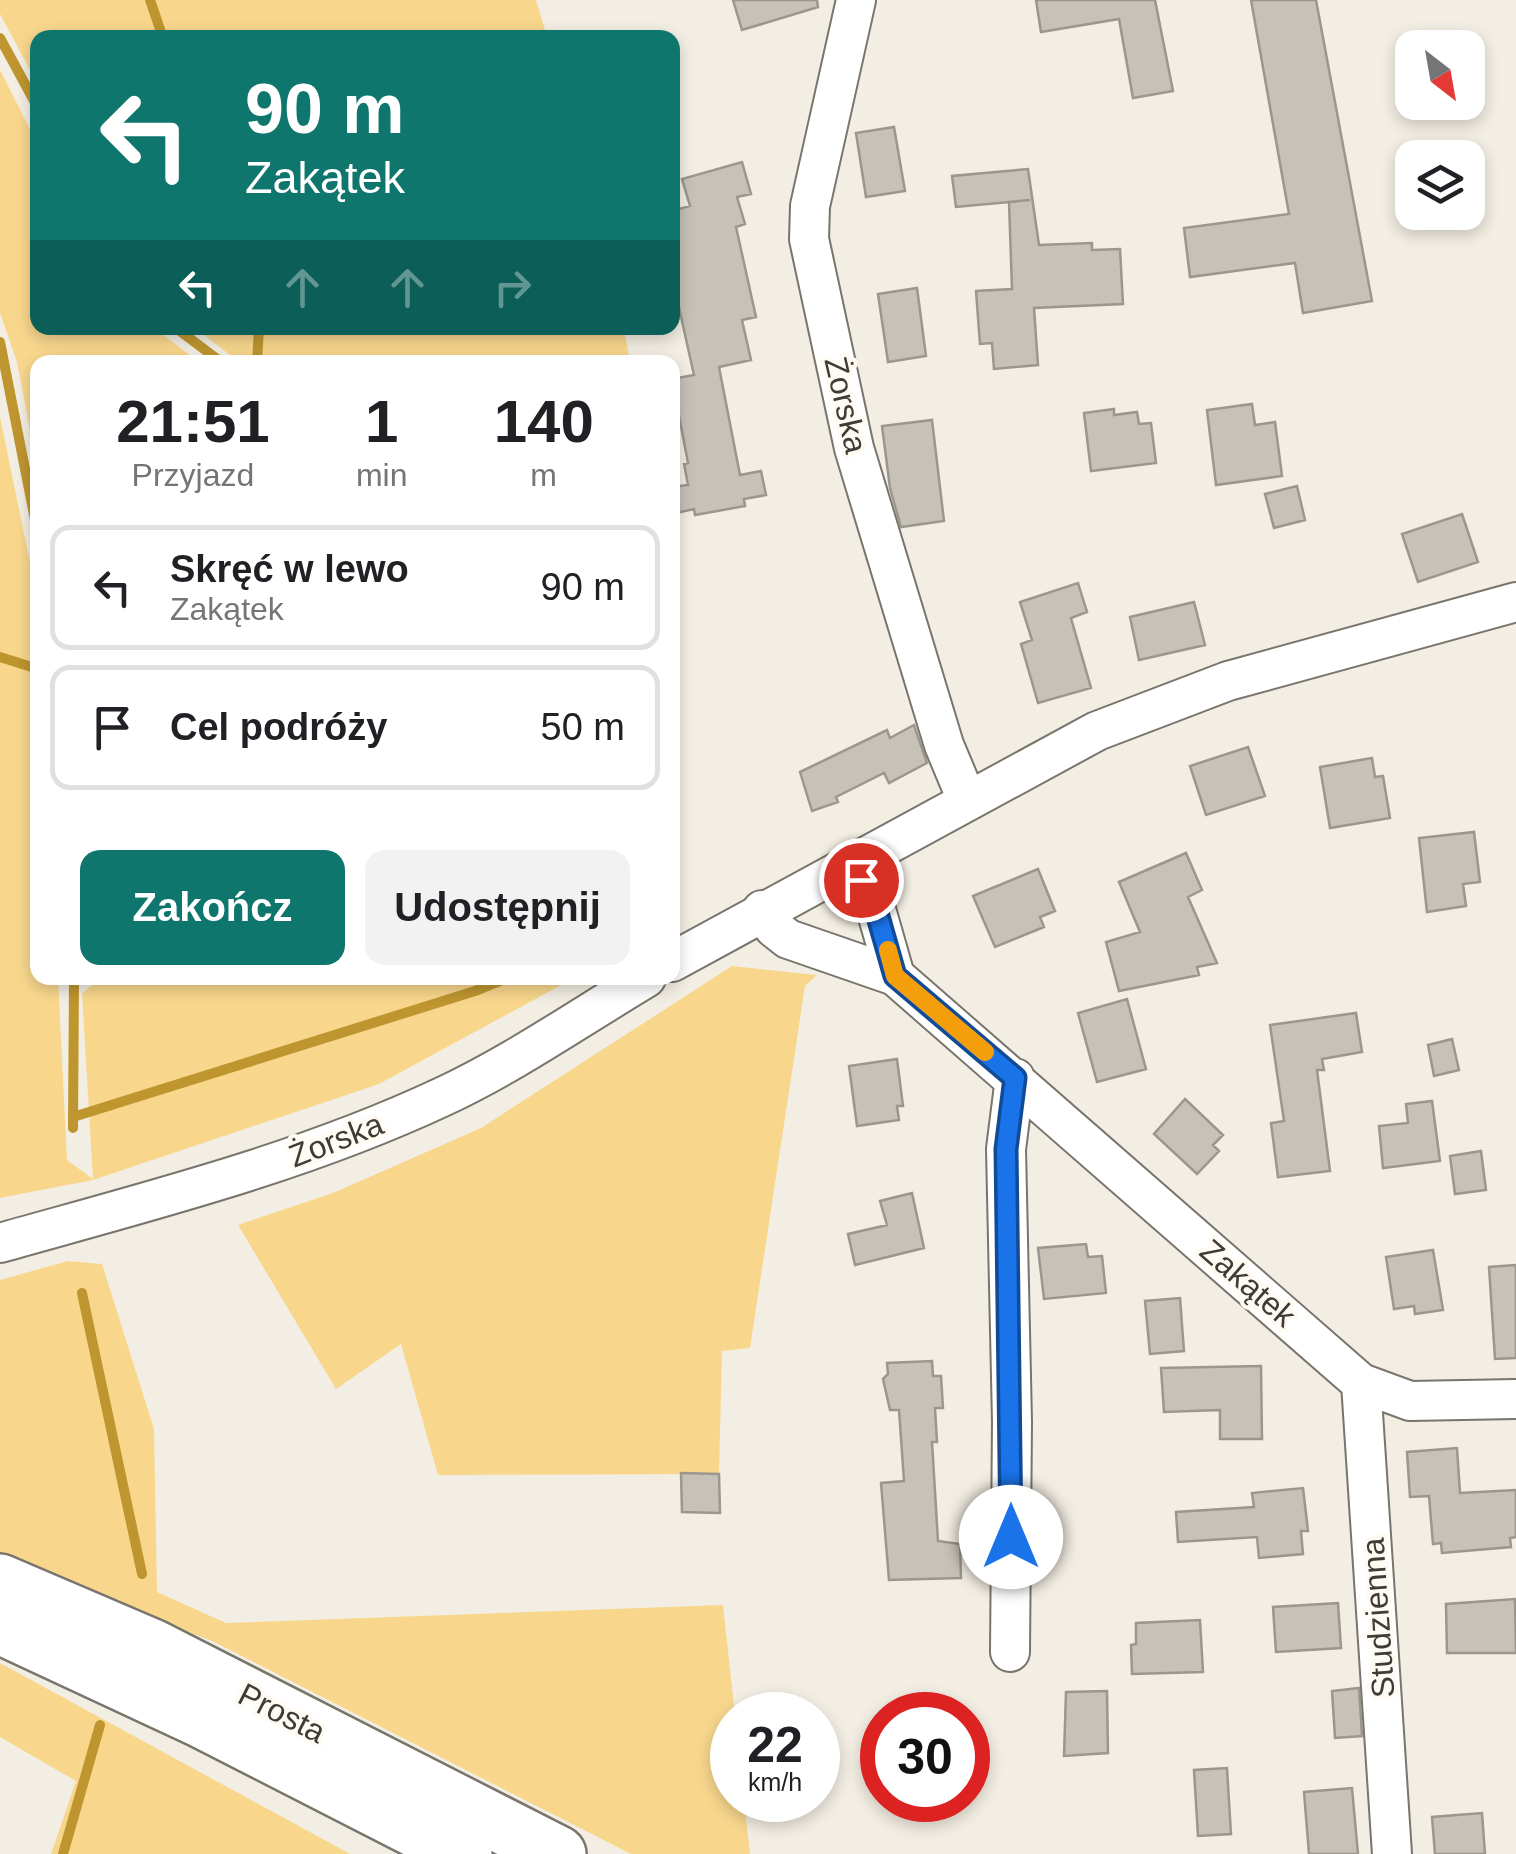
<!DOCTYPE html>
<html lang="pl">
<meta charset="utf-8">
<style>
body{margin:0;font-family:Helvetica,sans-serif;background:#f2f2f2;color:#202124;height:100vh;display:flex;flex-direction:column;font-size:38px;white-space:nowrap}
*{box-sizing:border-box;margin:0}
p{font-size:32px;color:#757577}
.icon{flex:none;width:55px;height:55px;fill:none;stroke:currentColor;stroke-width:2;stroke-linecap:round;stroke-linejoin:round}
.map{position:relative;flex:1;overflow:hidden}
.sheet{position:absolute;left:30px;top:355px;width:650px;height:630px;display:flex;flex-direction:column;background:#fff;border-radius:20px;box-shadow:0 5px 15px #0003}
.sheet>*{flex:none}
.hud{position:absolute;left:30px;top:30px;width:650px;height:305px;border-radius:20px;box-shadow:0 5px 15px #0003;background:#0f766e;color:#fff;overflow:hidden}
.needle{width:65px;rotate:149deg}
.buttons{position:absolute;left:1395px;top:30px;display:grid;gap:20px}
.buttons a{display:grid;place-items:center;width:90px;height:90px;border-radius:20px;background:#fff;box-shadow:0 5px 15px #0003;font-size:50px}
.speed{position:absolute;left:710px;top:1692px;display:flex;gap:20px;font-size:50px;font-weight:700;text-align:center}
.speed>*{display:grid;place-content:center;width:130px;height:130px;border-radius:50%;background:#fff;box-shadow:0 5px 15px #0003;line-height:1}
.speed small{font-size:25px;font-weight:400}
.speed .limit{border:15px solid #d22;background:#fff;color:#111}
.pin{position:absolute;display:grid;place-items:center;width:85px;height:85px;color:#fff;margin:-42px;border:5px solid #fff;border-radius:50%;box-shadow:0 2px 10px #0007}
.me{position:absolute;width:110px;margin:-55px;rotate:0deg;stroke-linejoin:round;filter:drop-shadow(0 0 8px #0008)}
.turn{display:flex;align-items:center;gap:35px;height:210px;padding:0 50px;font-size:45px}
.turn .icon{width:130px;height:130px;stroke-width:2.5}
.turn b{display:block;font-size:70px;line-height:85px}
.lanes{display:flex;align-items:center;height:95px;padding:0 50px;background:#0003;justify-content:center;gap:50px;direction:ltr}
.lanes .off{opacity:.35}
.eta{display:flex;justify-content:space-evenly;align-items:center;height:170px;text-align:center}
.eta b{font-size:60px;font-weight:800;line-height:70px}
.primary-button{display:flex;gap:20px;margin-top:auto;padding:20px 50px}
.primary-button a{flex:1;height:115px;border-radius:20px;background:#0f766e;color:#fff;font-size:40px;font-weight:800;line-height:115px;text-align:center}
.primary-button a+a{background:#f2f2f2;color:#202124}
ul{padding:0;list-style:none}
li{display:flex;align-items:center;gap:30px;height:125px;margin:0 20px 15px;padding:0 30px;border:5px solid #e0e0e0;border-radius:20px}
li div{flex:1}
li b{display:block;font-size:38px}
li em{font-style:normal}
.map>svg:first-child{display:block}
</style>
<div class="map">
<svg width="1516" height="1854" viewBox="0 0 1516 1854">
<rect width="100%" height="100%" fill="#f3eee3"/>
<path fill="#f8d78d" d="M 0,0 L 536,0 L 547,37 L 38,38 L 37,83 L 0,14 Z
M 0,70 L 37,143 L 38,328 L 154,328 L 199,362 L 38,362 L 37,467 L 17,362 L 0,313 Z
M 195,328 L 624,328 L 630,362 L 239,362 Z
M 0,417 L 37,596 L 38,978 L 58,978 L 67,1160 L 93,1179 L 82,994 L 100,978 L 574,978 L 379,1084 L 93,1180 L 0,1198 Z
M 732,966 L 817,975 L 805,986 L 750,1348 L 722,1351 L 719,1474 L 438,1475 L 401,1344 L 336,1389 L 238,1225 L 333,1193 L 481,1128 Z
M 68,1261 L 102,1264 L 154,1429 L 157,1592 L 226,1623 L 723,1605 L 735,1715 L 732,1800 L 744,1800 L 750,1854 L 631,1854 L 212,1641 L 0,1562 L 0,1280 Z
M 0,1663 L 350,1854 L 51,1854 L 76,1781 L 0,1737 Z"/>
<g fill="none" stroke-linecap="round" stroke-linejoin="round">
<path stroke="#be952f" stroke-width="10" d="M 150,0 L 163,38
M 0,38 L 38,108
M 176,328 L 221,362
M 0,342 L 38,535
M 257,362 L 259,328
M 0,657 L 38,669
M 73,1117 L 475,991 L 507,978
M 73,1128 L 74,978
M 82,1293 L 142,1574
M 63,1854 L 100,1725"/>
</g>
<path fill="#c7c2b8" stroke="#9b978e" stroke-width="2.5" d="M 733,0 L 817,0 L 818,7 L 742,30 Z
M 1036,0 L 1155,0 L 1173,91 L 1133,98 L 1119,19 L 1041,32 Z
M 1251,0 L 1316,0 L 1372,301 L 1303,313 L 1295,263 L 1190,277 L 1184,228 L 1289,214 Z
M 894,127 L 905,191 L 866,197 L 856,133 Z
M 742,162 L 751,194 L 737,197 L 745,224 L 736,227 L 756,317 L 742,320 L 751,360 L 719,367 L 740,475 L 761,471 L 766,495 L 744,499 L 745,506 L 695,515 L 694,509 L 672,514 L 672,487 L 688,485 L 684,464 L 688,463 L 672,379 L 694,375 L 672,276 L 672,211 L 690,206 L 682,179 Z
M 1028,169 L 1039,245 L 1092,243 L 1092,250 L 1120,249 L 1123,304 L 1034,308 L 1038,365 L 994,369 L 992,343 L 980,344 L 976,291 L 1012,289 L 1009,202 L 1030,200 L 956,207 L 952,176 Z
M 917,288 L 926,356 L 888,362 L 878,294 Z
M 1252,404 L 1255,425 L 1275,422 L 1282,476 L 1216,485 L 1207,410 Z
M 1114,409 L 1114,415 L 1137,412 L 1139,424 L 1151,423 L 1156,463 L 1091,471 L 1084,413 Z
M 932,420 L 944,521 L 901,527 L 890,488 L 882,426 Z
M 1297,486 L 1305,520 L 1274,528 L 1265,494 Z
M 1462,514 L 1478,562 L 1418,582 L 1402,534 Z
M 1078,583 L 1087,612 L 1071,618 L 1091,688 L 1038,703 L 1021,644 L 1032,640 L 1020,602 Z
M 1194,602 L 1205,645 L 1139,660 L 1130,617 Z
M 914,725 L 927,763 L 889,783 L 884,773 L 836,797 L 838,802 L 812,811 L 800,772 L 887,730 L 890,738 Z
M 1248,747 L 1265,796 L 1206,815 L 1190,766 Z
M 1372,758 L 1375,777 L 1383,776 L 1390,818 L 1330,828 L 1320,767 Z
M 1474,832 L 1480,882 L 1463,884 L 1466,906 L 1427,912 L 1419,838 Z
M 1186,853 L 1202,890 L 1188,897 L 1217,963 L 1197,967 L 1199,975 L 1119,991 L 1106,942 L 1140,932 L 1119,882 Z
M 1038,869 L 1055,911 L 1040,917 L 1044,927 L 995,947 L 973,896 Z
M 1127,999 L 1146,1069 L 1097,1082 L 1078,1013 Z
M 1356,1013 L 1362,1052 L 1322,1059 L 1324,1070 L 1317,1070 L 1330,1171 L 1278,1177 L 1271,1123 L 1284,1121 L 1270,1025 Z
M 1452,1039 L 1459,1070 L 1434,1076 L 1428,1045 Z
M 897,1059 L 903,1106 L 897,1106 L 899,1120 L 857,1126 L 849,1066 Z
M 1185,1099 L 1223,1135 L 1213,1145 L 1219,1151 L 1197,1174 L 1154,1134 Z
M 1432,1101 L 1440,1161 L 1383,1168 L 1379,1126 L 1408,1123 L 1406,1104 Z
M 1481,1151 L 1486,1190 L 1455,1194 L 1450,1156 Z
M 912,1193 L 924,1248 L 855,1265 L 848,1234 L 887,1225 L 880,1201 Z
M 1086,1244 L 1088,1257 L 1102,1256 L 1106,1293 L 1044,1299 L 1038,1248 Z
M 1433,1250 L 1443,1310 L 1415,1314 L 1414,1306 L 1394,1309 L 1386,1257 Z
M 1516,1265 L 1516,1358 L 1495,1359 L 1489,1267 Z
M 1180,1298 L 1184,1351 L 1150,1354 L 1145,1301 Z
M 932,1361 L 933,1376 L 941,1376 L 943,1408 L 935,1408 L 937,1442 L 932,1442 L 938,1541 L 960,1544 L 961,1578 L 889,1580 L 881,1483 L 904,1481 L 899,1410 L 890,1410 L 883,1379 L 888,1374 L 887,1363 Z
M 1261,1366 L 1262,1439 L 1220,1439 L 1220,1410 L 1164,1412 L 1161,1368 Z
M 1457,1448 L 1460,1493 L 1516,1490 L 1516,1537 L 1510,1538 L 1511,1547 L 1442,1553 L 1441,1543 L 1433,1544 L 1429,1496 L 1410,1497 L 1407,1452 Z
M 681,1473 L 719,1474 L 720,1513 L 682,1512 Z
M 1303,1488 L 1308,1531 L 1301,1531 L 1303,1554 L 1259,1558 L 1257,1537 L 1178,1542 L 1176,1512 L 1254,1507 L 1252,1493 Z
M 1515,1599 L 1516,1653 L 1447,1653 L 1446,1604 Z
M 1338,1603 L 1341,1648 L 1276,1652 L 1273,1607 Z
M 1200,1620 L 1203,1672 L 1132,1674 L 1131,1645 L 1136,1644 L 1136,1623 Z
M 1359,1688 L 1362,1736 L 1335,1738 L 1332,1691 Z
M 1107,1691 L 1108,1753 L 1064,1756 L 1066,1692 Z
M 1227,1768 L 1231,1834 L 1198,1836 L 1194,1770 Z
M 1352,1788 L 1358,1854 L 1309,1854 L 1304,1792 Z
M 1482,1813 L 1485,1854 L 1435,1854 L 1432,1817 Z"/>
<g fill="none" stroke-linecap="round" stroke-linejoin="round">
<defs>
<path id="street" d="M 856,0 L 810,206 L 809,239 L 854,448 L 944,745 L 967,800
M 849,864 L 875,906 L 895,976
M 762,910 L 774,928 L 788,939 L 895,976 L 1361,1383 L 1410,1401 L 1516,1399
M 672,962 L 1097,731 L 1228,681 L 1516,602
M 0,1243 C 149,1201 301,1163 442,1097 C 513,1064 579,1018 646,978
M 1361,1383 L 1392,1854
M 1010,1652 L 1012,1422 L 1006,1149 L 1015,1078"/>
<path id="secondary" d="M 0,1582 L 152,1647 L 558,1854
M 0,1626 L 200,1719 L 464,1854"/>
</defs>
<use href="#street" stroke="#79756c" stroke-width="42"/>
<use href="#secondary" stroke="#79756c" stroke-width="60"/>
<use href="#street" stroke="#fff" stroke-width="38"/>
<use href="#secondary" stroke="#fff" stroke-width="55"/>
</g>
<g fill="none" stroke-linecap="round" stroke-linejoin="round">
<defs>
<path id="route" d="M 861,880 L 875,906 L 895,976 L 1015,1078 L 1006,1149 L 1011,1537"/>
</defs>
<use href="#route" stroke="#114b97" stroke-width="25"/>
<use href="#route" stroke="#1a73e8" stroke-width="18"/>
<path stroke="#f59e0b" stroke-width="18" d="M 888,950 L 895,976 L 985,1052"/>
</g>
<g text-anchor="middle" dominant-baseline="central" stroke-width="8" stroke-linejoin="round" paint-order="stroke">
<g font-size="32" fill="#3e3c38" stroke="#fffbf3">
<text transform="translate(846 405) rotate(77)">Żorska</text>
<text transform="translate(336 1140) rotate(-21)">Żorska</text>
<text transform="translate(1248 1283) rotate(41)">Zakątek</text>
<text transform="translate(1378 1618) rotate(-94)">Studzienna</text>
<text transform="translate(282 1713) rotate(27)">Prosta</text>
</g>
</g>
</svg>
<div class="buttons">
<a><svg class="needle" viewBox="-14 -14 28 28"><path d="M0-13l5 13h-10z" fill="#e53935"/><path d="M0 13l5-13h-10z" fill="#757577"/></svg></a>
<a><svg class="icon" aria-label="layers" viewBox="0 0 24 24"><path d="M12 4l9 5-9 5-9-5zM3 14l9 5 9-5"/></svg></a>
</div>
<div class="speed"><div>22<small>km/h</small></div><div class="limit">30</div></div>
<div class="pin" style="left:861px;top:880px;background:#d93025"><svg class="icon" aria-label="arrive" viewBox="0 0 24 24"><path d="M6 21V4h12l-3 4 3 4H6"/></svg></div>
<svg class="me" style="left:1011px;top:1537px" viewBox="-20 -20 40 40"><circle r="19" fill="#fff"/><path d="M0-13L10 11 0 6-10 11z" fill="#1a73e8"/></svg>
<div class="hud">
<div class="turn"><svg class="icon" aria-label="left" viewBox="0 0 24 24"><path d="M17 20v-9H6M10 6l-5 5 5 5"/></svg><div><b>90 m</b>Zakątek</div></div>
<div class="lanes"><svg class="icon" aria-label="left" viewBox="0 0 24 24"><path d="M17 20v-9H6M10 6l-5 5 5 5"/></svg><svg class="icon off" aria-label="ahead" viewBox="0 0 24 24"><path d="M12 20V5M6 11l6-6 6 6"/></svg><svg class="icon off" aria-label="ahead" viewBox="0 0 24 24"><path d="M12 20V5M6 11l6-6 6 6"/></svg><svg class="icon off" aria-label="right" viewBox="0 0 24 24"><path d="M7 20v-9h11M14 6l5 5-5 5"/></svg></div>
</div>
<section class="sheet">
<div class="eta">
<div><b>21:51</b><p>Przyjazd</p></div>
<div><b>1</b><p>min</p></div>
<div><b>140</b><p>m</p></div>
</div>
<ul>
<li><svg class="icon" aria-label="left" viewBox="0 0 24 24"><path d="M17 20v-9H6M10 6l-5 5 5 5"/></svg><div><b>Skręć w lewo</b><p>Zakątek</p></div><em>90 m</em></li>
<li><svg class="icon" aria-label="arrive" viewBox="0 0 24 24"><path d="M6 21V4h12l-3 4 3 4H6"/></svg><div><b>Cel podróży</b></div><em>50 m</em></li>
</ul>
<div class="primary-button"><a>Zakończ</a><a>Udostępnij</a></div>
</section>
</div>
